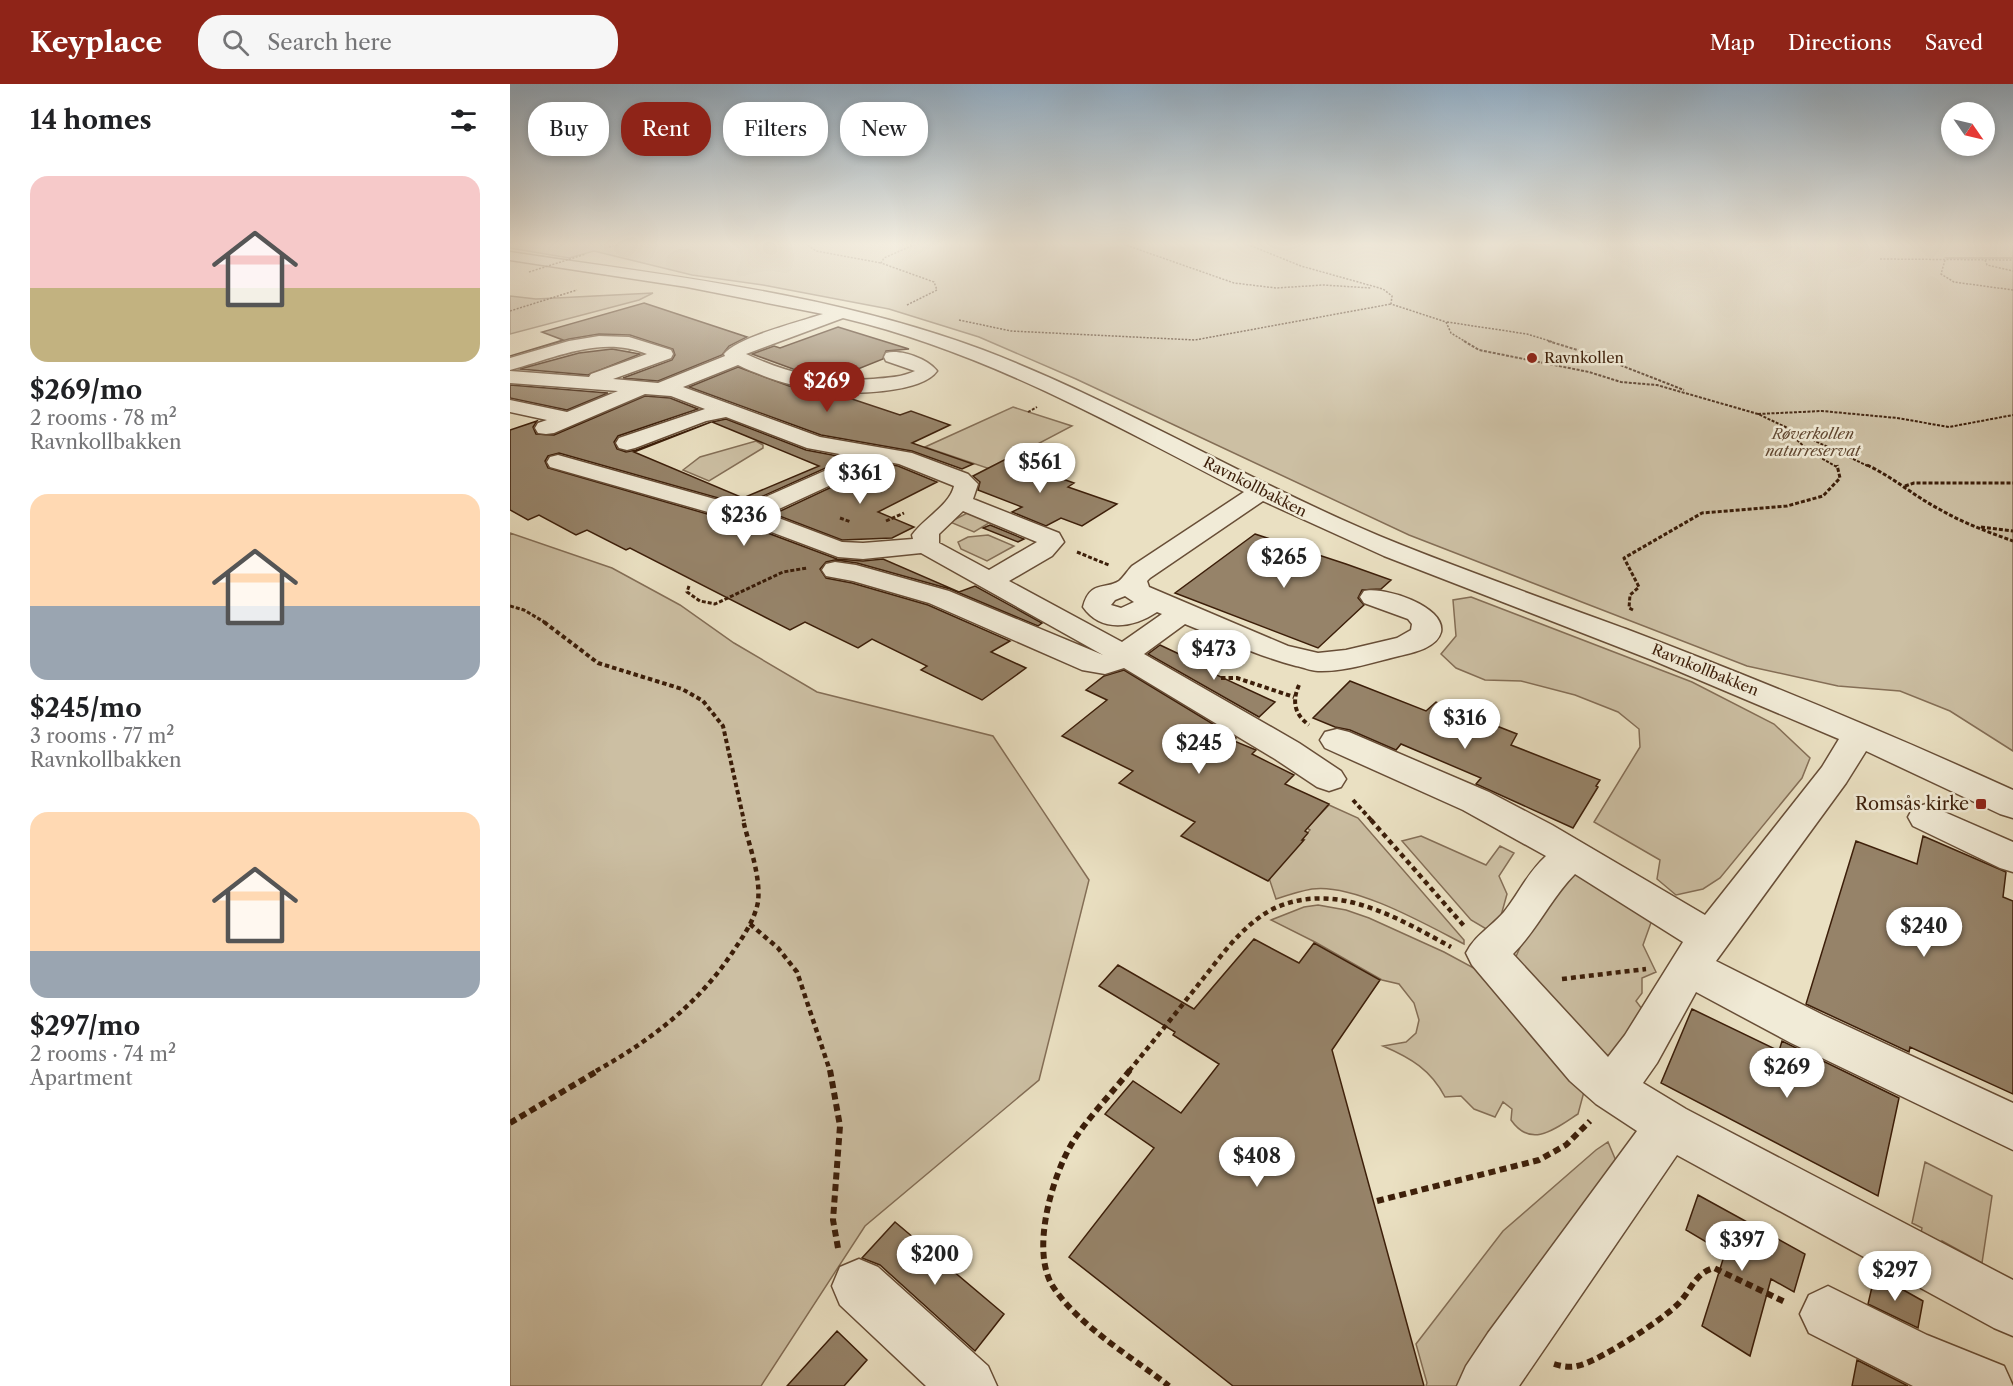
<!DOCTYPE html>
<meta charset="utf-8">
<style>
body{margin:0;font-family:"Libre Caslon Text",serif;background:#f6f6f6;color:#202124;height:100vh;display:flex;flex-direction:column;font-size:22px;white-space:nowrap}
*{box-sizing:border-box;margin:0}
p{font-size:20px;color:#757577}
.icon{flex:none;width:33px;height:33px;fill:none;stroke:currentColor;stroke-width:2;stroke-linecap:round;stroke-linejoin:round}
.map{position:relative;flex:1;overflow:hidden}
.drawer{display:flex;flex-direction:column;background:#fff;width:510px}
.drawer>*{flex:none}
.guide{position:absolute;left:18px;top:18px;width:570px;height:54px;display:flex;gap:12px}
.needle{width:39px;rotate:124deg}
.controls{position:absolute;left:1431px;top:18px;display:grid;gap:12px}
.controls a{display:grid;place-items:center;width:54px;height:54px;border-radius:50%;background:#fff;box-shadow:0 3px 9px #0003;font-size:30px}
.price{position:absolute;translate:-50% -51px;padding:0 14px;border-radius:21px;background:#fff;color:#222;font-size:20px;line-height:39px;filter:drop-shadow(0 2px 3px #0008)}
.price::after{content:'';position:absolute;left:50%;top:36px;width:18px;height:14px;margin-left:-9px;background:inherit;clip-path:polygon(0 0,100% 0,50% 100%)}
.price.current{background:#8f2418;color:#fff}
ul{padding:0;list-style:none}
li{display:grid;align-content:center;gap:12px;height:318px;padding:0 30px}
li span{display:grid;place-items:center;height:186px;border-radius:18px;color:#555}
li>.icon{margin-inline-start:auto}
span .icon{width:108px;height:108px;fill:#fffc;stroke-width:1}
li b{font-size:26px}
h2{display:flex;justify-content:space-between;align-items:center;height:72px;padding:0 30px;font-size:26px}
.pill{padding:0 21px;border-radius:24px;background:#fff;box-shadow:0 3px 9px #0003;font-size:21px;line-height:54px}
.pill.current{background:#8f2418;color:#fff}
header{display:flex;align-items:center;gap:36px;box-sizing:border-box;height:84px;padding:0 30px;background:#8f2418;color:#fff}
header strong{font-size:28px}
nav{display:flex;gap:33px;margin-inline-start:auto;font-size:21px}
.search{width:420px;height:54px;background:#f6f6f6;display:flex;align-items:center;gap:15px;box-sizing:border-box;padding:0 21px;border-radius:24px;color:#757577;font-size:22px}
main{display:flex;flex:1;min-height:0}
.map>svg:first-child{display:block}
.green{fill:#ccbfa3;stroke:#846e56;stroke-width:1.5}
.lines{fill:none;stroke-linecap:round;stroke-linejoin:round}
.stream{fill:#816b52;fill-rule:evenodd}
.building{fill:#968369;stroke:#3c1e09;stroke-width:1.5}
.minor-casing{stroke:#684e37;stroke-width:3}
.path-far5{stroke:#3c1e09;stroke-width:1.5;stroke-dasharray:2 1.5;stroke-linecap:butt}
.path-far4{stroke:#3c1e09;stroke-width:2;stroke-dasharray:3 1.5;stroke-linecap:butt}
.path-far3{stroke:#3c1e09;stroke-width:3;stroke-dasharray:4 2;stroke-linecap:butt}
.path-far2{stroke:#3c1e09;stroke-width:4;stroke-dasharray:4.5 3;stroke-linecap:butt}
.path-far1{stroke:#3c1e09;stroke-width:4.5;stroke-dasharray:5 4;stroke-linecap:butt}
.path{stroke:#3c1e09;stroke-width:6;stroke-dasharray:7 4.5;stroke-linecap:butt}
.minor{fill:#f1ebd7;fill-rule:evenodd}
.path-bridge{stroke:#3c1e09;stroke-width:1.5;stroke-dasharray:2 1.5;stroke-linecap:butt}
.poi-dot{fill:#8f2418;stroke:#f1ebd7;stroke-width:2}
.labels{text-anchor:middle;stroke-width:5;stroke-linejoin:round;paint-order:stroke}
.far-poi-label{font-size:15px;fill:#3c1e09;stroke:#f1ebd7;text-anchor:start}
.far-park-label{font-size:15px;font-style:italic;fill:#604630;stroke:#f1ebd7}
.far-street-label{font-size:15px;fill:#3c1e09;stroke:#f1ebd7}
.poi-label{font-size:18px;fill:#3c1e09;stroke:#f1ebd7;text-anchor:end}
</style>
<header>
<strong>Keyplace</strong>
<div class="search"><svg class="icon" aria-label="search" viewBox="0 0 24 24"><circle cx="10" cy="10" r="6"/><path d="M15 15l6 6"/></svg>Search here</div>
<nav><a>Map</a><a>Directions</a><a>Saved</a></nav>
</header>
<main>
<section class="drawer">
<h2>14 homes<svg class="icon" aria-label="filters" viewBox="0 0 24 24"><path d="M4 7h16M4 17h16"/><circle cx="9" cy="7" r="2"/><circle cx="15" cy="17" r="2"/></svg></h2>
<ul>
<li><span style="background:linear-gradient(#f6c9c9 60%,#c2b280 0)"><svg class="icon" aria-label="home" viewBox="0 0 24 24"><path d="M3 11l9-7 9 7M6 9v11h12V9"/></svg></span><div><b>$269/mo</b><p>2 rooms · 78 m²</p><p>Ravnkollbakken</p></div></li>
<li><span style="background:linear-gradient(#ffd9b3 60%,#9aa5b1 0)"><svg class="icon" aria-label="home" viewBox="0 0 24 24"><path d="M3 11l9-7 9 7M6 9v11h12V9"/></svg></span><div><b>$245/mo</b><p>3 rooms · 77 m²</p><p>Ravnkollbakken</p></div></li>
<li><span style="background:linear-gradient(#ffd9b3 75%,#9aa5b1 0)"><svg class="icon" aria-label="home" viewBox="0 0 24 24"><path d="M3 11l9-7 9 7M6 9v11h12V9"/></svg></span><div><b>$297/mo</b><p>2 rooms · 74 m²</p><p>Apartment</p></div></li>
</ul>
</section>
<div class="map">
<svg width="1503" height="1302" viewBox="0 0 1503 1302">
<rect width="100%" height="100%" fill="#eae0c2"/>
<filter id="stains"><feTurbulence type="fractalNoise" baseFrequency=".00333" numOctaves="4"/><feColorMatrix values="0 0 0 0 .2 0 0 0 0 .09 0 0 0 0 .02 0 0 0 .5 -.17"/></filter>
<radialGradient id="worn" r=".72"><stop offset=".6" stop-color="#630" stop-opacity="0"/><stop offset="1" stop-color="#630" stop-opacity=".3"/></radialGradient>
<path class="green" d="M 0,159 L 1503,159 L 1503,667 L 1440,627 L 1390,607 L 1328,602 L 1237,582 L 899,451 L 566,295 L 469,253 L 379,225 L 253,201 L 182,191 L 84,167 L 59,174 L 0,164 Z
M 143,209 L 129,216 L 0,250 L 0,212 L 26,215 Z
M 84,261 L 121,262 L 121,266 L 114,270 L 129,277 L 77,294 L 0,290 L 0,284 L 5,287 L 20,282 L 13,279 Z
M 503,323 L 562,342 L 480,385 L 415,363 Z
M 246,357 L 253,361 L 253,364 L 199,397 L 173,386 L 190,373 Z
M 461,427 L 484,436 L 464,448 L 440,438 Z
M 0,449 L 102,484 L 170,521 L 224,559 L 307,608 L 483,652 L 579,796 L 529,996 L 355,1142 L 251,1302 L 0,1302 Z
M 478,451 L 504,462 L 477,477 L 451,465 L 448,458 L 458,453 Z
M 961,513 L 1182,598 L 1264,640 L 1300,674 L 1292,694 L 1210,794 L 1193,805 L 1166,811 L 1147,795 L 1150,776 L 1084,738 L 1130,663 L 1129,645 L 1108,628 L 1065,611 L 1011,597 L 975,596 L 946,584 L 931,570 L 946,552 L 943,516 Z
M 819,721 L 848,734 L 954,856 L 954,860 C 917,841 844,799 802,805 C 790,807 778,811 766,815 L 758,791 L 800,746 L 797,744 Z
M 911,752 L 976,781 L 990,762 L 1004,769 L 989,792 L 997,810 L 987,846 L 978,846 L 961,836 L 892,757 Z
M 1071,789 L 1143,833 L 1133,861 L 1146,888 L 1132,894 L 1132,909 L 1126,917 L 1138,933 L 1102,979 L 1004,877 L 1015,852 L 1060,790 Z
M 808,821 L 836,826 L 859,834 L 934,868 L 986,896 L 1075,1004 L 1068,1030 C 1045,1045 1021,1065 1001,1036 L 1002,1025 L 993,1018 L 985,1033 L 964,1025 L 951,1012 L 935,1013 C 921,986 901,974 873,962 L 896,958 L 906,949 L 909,936 L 904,919 L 889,900 L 872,896 L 805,858 L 761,836 L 794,823 Z
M 1098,1058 L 1109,1084 L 952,1302 L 916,1302 L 917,1299 L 906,1260 L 993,1147 L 1086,1066 Z
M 1415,1078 L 1482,1112 L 1472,1179 L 1432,1157 L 1429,1173 L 1408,1162 L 1412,1144 L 1402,1139 Z"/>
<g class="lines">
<path class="stream" d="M 1434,173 L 1503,173 L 1503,175 L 1436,175 Z"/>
</g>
<path class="building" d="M 134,219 L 237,253 L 219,262 L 212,271 L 148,297 L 113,294 L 162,276 L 165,271 L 163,265 L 120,251 L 89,250 L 59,255 L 0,272 L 53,256 L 32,248 Z
M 328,243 L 399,265 L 376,267 L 373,275 L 328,293 L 283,285 L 242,270 L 264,262 L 270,264 Z
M 102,265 L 130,270 L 78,291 L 10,285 L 69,269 Z
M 228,283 L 279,302 L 330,311 L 390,331 L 401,327 L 440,341 L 402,359 L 463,380 L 452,385 L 402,367 L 311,351 L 179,303 Z
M 0,301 L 98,309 L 57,326 L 0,314 Z
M 135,312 L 160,314 L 188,325 L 108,352 L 104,358 L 107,365 L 116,368 L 126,366 L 201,338 L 124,368 L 233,414 L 309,382 L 202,338 L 216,335 L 296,366 L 338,374 L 233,421 L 49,369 L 38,372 L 35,377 L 38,384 L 239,442 L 327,475 L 353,477 L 373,475 L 449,508 L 465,502 L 532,539 L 528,542 L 440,505 L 347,479 L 325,476 L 316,478 L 310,485 L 316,494 L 342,499 L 418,521 L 500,557 L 481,568 L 516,584 L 472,616 L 411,586 L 417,582 L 362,555 L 348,564 L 295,538 L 280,546 L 120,464 L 116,466 L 77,446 L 66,451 L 29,431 L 18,436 L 0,426 L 0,346 L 27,337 L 23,343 L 26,350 L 44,351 Z
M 496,375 L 564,399 L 558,403 L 607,420 L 572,442 L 551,434 L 536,442 L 502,428 L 512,423 L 468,406 L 470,398 L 463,392 Z
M 373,379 L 388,382 L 427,398 L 368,428 L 404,443 L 382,454 L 332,456 L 264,430 Z
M 480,441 L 514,455 L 508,458 L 473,444 Z
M 745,450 L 836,480 L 881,496 L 871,505 L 852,506 L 848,514 L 854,521 L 808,564 L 665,509 Z
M 650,561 L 703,586 L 700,588 L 765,618 L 749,633 L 638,570 Z
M 614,586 L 726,654 L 724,657 L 746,666 L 742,670 L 784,691 L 775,700 L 819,720 L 795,747 L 798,749 L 792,756 L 794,756 L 758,797 L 671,752 L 685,738 L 609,699 L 623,687 L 552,652 L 597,616 L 576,606 L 594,592 Z
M 840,597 L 916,627 L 926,618 L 1007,650 L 1001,661 L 1090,696 L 1086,702 L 1088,703 L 1063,744 L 966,700 L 971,694 L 891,660 L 886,666 L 840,646 L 825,643 L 803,634 Z
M 1413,752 L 1496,788 L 1493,813 L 1503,817 L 1503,1010 L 1400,963 L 1399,968 L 1296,920 L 1346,757 L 1407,780 Z
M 744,855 L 789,879 L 804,859 L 870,896 L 822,966 L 914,1302 L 723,1302 L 559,1173 L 644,1064 L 595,1030 L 623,997 L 671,1029 L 709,980 L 663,951 L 665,948 L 589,902 L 608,881 L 684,925 Z
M 1182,925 L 1269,967 L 1272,957 L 1389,1014 L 1368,1112 L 1151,999 Z
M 1188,1111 L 1295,1170 L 1284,1208 L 1261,1195 L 1240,1272 L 1192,1242 L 1215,1169 L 1176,1146 Z
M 385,1138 L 494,1230 L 465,1267 L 370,1181 L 352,1174 Z
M 1365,1190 L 1413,1217 L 1408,1244 L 1358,1220 Z
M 327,1247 L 357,1276 L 334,1302 L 277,1302 Z
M 1347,1276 L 1398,1302 L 1342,1302 Z"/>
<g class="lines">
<g class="minor-casing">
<path id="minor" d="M 0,168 C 159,192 321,209 473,266 C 617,321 747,403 889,460 C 964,490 1040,517 1116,545 C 1247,595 1376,648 1503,706 L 1503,734 L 1490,730 L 1356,667 L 1336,699 L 1206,877 L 1313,931 L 1503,1019 L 1503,1066 L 1281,959 L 1186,908 L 1147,979 L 1133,999 L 1176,1025 L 1503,1196 L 1503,1252 L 1484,1244 L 1167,1071 L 1009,1302 L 947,1302 L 956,1282 L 978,1249 L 1127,1047 L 1086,1020 L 1060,997 L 962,881 L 956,869 C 965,851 981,843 994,828 C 1009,809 1018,788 1036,772 L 953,726 L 815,664 L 810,656 L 815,648 L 827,645 L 839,648 L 979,708 L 1042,741 L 1195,831 L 1312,683 L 1329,655 L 1142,576 L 874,472 L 753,417 L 640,494 L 637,497 L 639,503 L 778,562 L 808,569 L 836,566 L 887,554 L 901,546 L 902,540 L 898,535 L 854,519 L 850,513 L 854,507 C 873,502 936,522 931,548 C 927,564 902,569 889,572 C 864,578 835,588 808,587 C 801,587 793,583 786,582 C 748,572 712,555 675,540 L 634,570 L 789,659 L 831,687 L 836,695 L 831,703 L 819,707 L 807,703 L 765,675 L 614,584 L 595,590 L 572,586 L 419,519 L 343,497 L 316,492 L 312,486 L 316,480 L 325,478 L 346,481 L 439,507 L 593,571 L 411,469 L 353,475 L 328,473 L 240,440 L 40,383 L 37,378 L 40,373 L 48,371 L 233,423 L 346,373 L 297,364 L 216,333 L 196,337 L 125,364 L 117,366 L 109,364 L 106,359 L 109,354 L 195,325 L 161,312 L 135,310 L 44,349 L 36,350 L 28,349 L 25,344 L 28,339 L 37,336 L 0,328 L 0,316 L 57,328 L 108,307 L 0,299 L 0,287 L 79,293 L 81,290 L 137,270 C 91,251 45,274 0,286 L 0,274 L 59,257 L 89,252 L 119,253 L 161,266 L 163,270 L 161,274 L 103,295 L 148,299 L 215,272 L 214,270 C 225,254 292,237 313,230 L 177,203 L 0,176 ZM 333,234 C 476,268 604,341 734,408 L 622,482 C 618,486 613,494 609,497 C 595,506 580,496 573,523 C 591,549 623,544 647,528 L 652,530 L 612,558 L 499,497 L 542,472 L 554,458 L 549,449 L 463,415 L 468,400 L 458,390 L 402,369 L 310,353 L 173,303 L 228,281 C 253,293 284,303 312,307 C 337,311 411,310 427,287 C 418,275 391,265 376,269 L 374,273 L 376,277 L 405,287 C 392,293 377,294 363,295 C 316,298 279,290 236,270 ZM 373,377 L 389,380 L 444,402 C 440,421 414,434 402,451 L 403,455 L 353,459 L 332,458 L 258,430 ZM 453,427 L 527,458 L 479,486 L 429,459 L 429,450 ZM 615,512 L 624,518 L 611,524 L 601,521 L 605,516 ZM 1065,790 L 1173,858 L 1115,951 L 1098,973 L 1003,870 C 1028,845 1041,814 1065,790 Z
M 1416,720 L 1503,758 L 1503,788 L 1490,784 L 1403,742 L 1398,733 L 1403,724 Z
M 349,1175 L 368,1183 L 478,1282 L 487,1302 L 416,1302 L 330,1221 L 322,1202 L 330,1183 Z
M 1318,1202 L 1417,1251 L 1494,1282 L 1503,1302 L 1403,1302 L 1299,1249 L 1290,1230 L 1299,1211 Z"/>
</g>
<path class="path-far5" d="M 295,159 L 306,167 L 371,179
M 610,159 L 724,199 L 766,204 L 813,201 L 861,204
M 734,159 L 791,182 L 873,205 L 882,212 L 881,220 L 936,238 L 941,249 L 956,258
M 99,163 L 112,159
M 1370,175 L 1503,176
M 1435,176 L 1431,190 L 1444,198 L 1503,206
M 1475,176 L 1477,181 L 1503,187
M 397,221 L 427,206 L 424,198 L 371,179 L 374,174 L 408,159
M 0,227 L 67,206
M 449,236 L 501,247 L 685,256 L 881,220
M 937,238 L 1017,250 L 1043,258"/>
<path class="path-far4" d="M 954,257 L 969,266 L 1079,288 L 1111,298 L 1147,301 L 1248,330 L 1360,383
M 1038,257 L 1087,272 L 1174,306
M 518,328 L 527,323
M 1248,330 L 1312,327 L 1387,334 L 1439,343 L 1503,331
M 1277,347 L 1299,367 L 1327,383"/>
<path class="path-far3" d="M 1357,381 C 1383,393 1404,412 1429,425 C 1453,439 1478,448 1503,457
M 1395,402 L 1404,399 L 1503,399
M 330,434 L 341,438
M 376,437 L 394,429
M 1471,443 L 1503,447
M 567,468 L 599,481
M 179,502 L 177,508 L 190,517 L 205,520 L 273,488 L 297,484
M 0,522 L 14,526 L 36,539
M 1123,526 L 1119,524 L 1120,511 L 1129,503 L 1114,474 L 1192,429 L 1277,422 L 1313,412 L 1330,394 L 1327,381"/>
<path class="path-far2" d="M 34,538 L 88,579 L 172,605 L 193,617 L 213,642 L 234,737
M 711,594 L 727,594 L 784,613
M 789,601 C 782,617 784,630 799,641
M 843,716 L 862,737"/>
<path class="path-far1" d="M 861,736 L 955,843
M 240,840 L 268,864 L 287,888 L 320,987
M 1052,895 L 1136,885
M 86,987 C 143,955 191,918 226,863 C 235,850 245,834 248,818 C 251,792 239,761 233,736
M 619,987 C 642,959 665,930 688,901 C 709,875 730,843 761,826 C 784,814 811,812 836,817 C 874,825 908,845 941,863"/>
<path class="path" d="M 320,986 L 330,1042 L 323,1136 L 328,1164
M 620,986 C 603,1008 574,1038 561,1061 C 542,1094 521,1165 542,1201 C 567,1241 622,1273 659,1302
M 0,1039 L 89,986
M 867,1117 L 1029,1076 L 1056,1061 L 1080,1037
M 1044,1280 C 1054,1283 1061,1284 1071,1281 C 1092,1275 1154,1235 1169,1219 C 1182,1205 1185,1189 1204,1184 L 1275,1218"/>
<use href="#minor" class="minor"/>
<path class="path-bridge" d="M 19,188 L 76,170"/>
</g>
<linearGradient id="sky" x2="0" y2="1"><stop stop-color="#91abc0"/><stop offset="0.47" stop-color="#f6f1e4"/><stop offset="1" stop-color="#f6f1e4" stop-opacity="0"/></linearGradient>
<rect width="1503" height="341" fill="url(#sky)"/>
<g class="poi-dot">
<circle cx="1022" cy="274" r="6"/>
<rect x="1465" y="714" width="12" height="12" rx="3"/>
</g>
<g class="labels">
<g class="far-poi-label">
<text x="1034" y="279">Ravnkollen</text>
</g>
<g class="far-park-label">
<text x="1303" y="355">Røverkollen<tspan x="1303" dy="17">naturreservat</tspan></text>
</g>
<g class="far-street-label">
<text transform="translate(745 403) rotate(27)" y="5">Ravnkollbakken</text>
<text transform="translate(1195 586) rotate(22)" y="5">Ravnkollbakken</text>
</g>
<g class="poi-label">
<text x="1459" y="726">Romsås kirke</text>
</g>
</g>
<rect width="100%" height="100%" filter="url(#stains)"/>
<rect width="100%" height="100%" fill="url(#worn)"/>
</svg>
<div class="controls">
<a><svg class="needle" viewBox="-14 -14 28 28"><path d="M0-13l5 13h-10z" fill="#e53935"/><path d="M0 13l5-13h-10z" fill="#757577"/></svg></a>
</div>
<b class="price current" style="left:317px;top:329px">$269</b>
<b class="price" style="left:530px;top:410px">$561</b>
<b class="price" style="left:350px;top:421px">$361</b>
<b class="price" style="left:234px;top:463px">$236</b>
<b class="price" style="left:774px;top:505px">$265</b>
<b class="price" style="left:704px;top:597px">$473</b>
<b class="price" style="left:955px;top:666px">$316</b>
<b class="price" style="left:689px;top:691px">$245</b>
<b class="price" style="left:1414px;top:874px">$240</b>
<b class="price" style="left:1277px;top:1015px">$269</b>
<b class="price" style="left:747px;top:1104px">$408</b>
<b class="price" style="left:1232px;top:1188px">$397</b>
<b class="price" style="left:425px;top:1202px">$200</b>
<b class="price" style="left:1385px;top:1218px">$297</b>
<div class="guide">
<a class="pill">Buy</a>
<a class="pill current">Rent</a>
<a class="pill">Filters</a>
<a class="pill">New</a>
</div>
</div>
</main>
